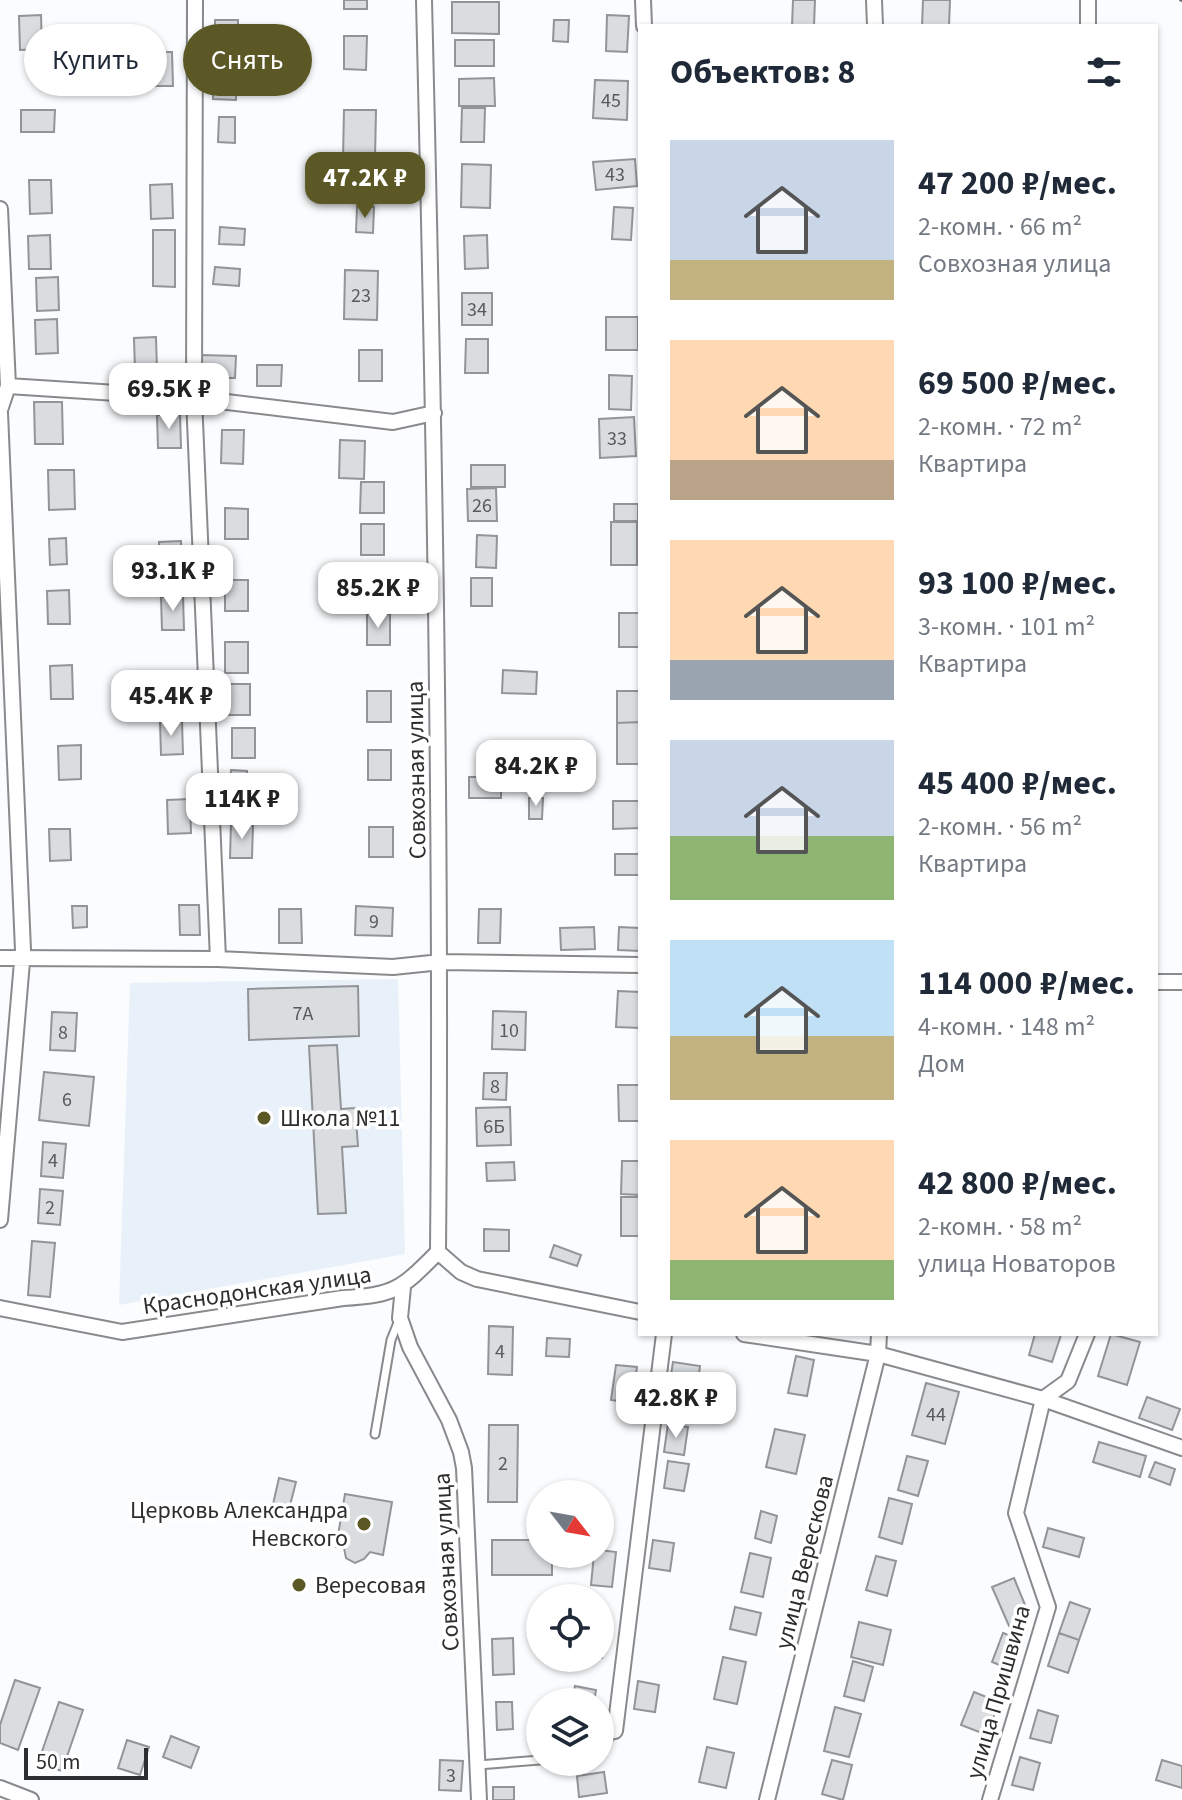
<!DOCTYPE html>
<html lang="ru">
<meta charset="utf-8">
<style>
body{margin:0;font-family:"Source Sans 3",sans-serif;background:#f6f6f7;color:#1f2937;height:100vh;display:flex;flex-direction:column;font-size:30px;white-space:nowrap}
*{box-sizing:border-box;margin:0}
p{font-size:26px;color:#747a83}
.icon{flex:none;width:44px;height:44px;fill:none;stroke:currentColor;stroke-width:2;stroke-linecap:round;stroke-linejoin:round}
.map{position:relative;flex:1;overflow:hidden}
.sheet{position:absolute;left:638px;top:24px;width:520px;height:1312px;display:flex;flex-direction:column;background:#fff;border-radius:0px;box-shadow:0 2px 6px #0004}
.sheet>*{flex:none}
.hud{position:absolute;left:24px;top:24px;width:494px;height:72px;display:flex;gap:16px}
.needle{width:52px;rotate:121deg}
.controls{position:absolute;left:526px;top:1480px;display:grid;gap:16px}
.controls a{display:grid;place-items:center;width:88px;height:88px;border-radius:50%;background:#fff;box-shadow:0 2px 6px #0004;font-size:40px}
.scale{position:absolute;left:24px;bottom:20px;width:124px;box-sizing:border-box;padding-left:8px;border:4px solid #2d2e2f;border-top:0;font-size:22px;line-height:28px;white-space:nowrap;color:#2d2e2f;-webkit-text-stroke:6px #fff;paint-order:stroke}
.price{position:absolute;translate:-50% -68px;padding:0 18px;border-radius:16px;background:#fff;color:#222;font-size:26px;line-height:52px;filter:drop-shadow(0 2px 4px #0008)}
.price::after{content:'';position:absolute;left:50%;top:48px;width:24px;height:18px;margin-left:-12px;background:inherit;clip-path:polygon(0 0,100% 0,50% 100%)}
.price.current{background:#5b5825;color:#fff}
ul{padding:0;list-style:none}
li{display:flex;align-items:center;gap:24px;height:200px;padding:0 32px}
li span{display:grid;place-items:center;flex:none;width:224px;height:160px;border-radius:0px;color:#555}
li>.icon{margin-inline-start:auto}
span .icon{width:96px;height:96px;fill:#fffc;stroke-width:1}
li b{font-size:34px}
h2{display:flex;justify-content:space-between;align-items:center;height:96px;padding:0 32px;font-size:34px}
.chip{padding:0 28px;border-radius:36px;background:#fff;box-shadow:0 2px 6px #0004;font-size:28px;line-height:72px}
.chip.current{background:#5b5825;color:#fff}
.map>svg:first-child{display:block}
.built{fill:#e8f1fa}
.building{fill:#dadde0;stroke:#929497;stroke-width:2}
.lines{fill:none;stroke-linecap:round;stroke-linejoin:round}
.service-casing{stroke:#888a8d;stroke-width:11}
.minor-casing{stroke:#888a8d;stroke-width:18}
.service{stroke:#fff;stroke-width:7}
.minor{stroke:#fff;stroke-width:14}
.tram{stroke:#676869;stroke-width:2}
.poi-dot{fill:#5b5825;stroke:#fff;stroke-width:3}
.labels{text-anchor:middle;stroke-width:7;stroke-linejoin:round;paint-order:stroke}
.number-label{font-size:20px;fill:#585a5b}
.street-label{font-size:24px;fill:#2d2e2f;stroke:#fff}
.poi-label{font-size:24px;fill:#2d2e2f;stroke:#fff;text-anchor:start}
</style>
<div class="map">
<svg width="1182" height="1800" viewBox="0 0 1182 1800">
<rect width="100%" height="100%" fill="#fafcfe"/>
<path class="built" d="M 398,979 L 405,1254 L 119,1305 L 130,983 Z"/>
<path class="building" d="M 344,0 L 367,0 L 367,9 L 344,9 Z
M 793,0 L 815,0 L 814,26 L 792,26 Z
M 923,0 L 950,0 L 949,26 L 922,26 Z
M 452,2 L 499,2 L 499,34 L 452,33 Z
M 41,15 L 42,49 L 20,50 L 19,16 Z
M 607,15 L 629,16 L 627,52 L 606,51 Z
M 215,20 L 238,20 L 238,50 L 215,50 Z
M 554,20 L 569,20 L 568,42 L 553,41 Z
M 344,36 L 367,36 L 366,70 L 344,69 Z
M 455,40 L 494,40 L 494,66 L 455,66 Z
M 150,52 L 172,52 L 173,86 L 151,86 Z
M 214,65 L 236,66 L 236,100 L 213,99 Z
M 494,78 L 495,106 L 459,106 L 459,79 Z
M 595,80 L 628,81 L 627,120 L 593,118 Z
M 462,108 L 485,108 L 484,142 L 461,142 Z
M 21,110 L 55,110 L 54,132 L 21,132 Z
M 344,110 L 376,110 L 375,159 L 343,158 Z
M 219,117 L 235,117 L 235,143 L 218,142 Z
M 635,159 L 637,186 L 596,190 L 593,162 Z
M 462,164 L 491,165 L 490,208 L 461,207 Z
M 29,180 L 51,180 L 52,213 L 30,214 Z
M 172,184 L 173,218 L 151,219 L 150,185 Z
M 357,207 L 374,207 L 373,233 L 356,232 Z
M 614,207 L 633,208 L 631,240 L 612,239 Z
M 220,227 L 245,229 L 244,245 L 219,244 Z
M 153,230 L 175,230 L 175,287 L 153,286 Z
M 50,235 L 51,269 L 29,269 L 28,236 Z
M 487,235 L 488,268 L 465,269 L 464,236 Z
M 215,267 L 240,269 L 239,286 L 213,284 Z
M 345,270 L 378,271 L 377,320 L 344,319 Z
M 58,277 L 59,310 L 37,311 L 36,278 Z
M 462,293 L 492,293 L 492,325 L 462,325 Z
M 606,317 L 638,317 L 638,350 L 606,350 Z
M 57,319 L 58,353 L 36,354 L 35,320 Z
M 156,337 L 157,371 L 135,372 L 134,338 Z
M 466,339 L 488,339 L 488,373 L 465,373 Z
M 359,350 L 382,350 L 382,381 L 359,381 Z
M 202,355 L 236,356 L 235,378 L 201,378 Z
M 257,365 L 282,365 L 281,386 L 257,386 Z
M 609,375 L 632,376 L 631,410 L 609,409 Z
M 34,402 L 62,402 L 63,444 L 35,444 Z
M 180,414 L 181,448 L 158,448 L 157,415 Z
M 634,417 L 636,456 L 600,458 L 599,419 Z
M 222,430 L 244,430 L 243,464 L 221,463 Z
M 340,440 L 365,441 L 364,479 L 339,478 Z
M 471,465 L 505,465 L 505,487 L 471,487 Z
M 48,470 L 74,470 L 75,509 L 49,510 Z
M 361,482 L 384,482 L 384,513 L 360,513 Z
M 496,488 L 497,521 L 468,521 L 467,489 Z
M 614,504 L 638,504 L 638,521 L 614,521 Z
M 225,508 L 248,509 L 248,539 L 225,539 Z
M 611,522 L 637,522 L 637,565 L 611,565 Z
M 361,524 L 384,524 L 384,555 L 361,555 Z
M 477,535 L 497,536 L 496,568 L 476,567 Z
M 66,538 L 67,564 L 50,565 L 49,539 Z
M 181,541 L 182,575 L 160,575 L 159,542 Z
M 471,578 L 492,578 L 492,606 L 471,606 Z
M 225,580 L 248,580 L 248,611 L 225,611 Z
M 69,590 L 70,624 L 48,624 L 47,591 Z
M 183,596 L 184,630 L 162,630 L 161,597 Z
M 619,613 L 640,613 L 640,647 L 619,647 Z
M 367,614 L 390,614 L 390,645 L 367,645 Z
M 225,642 L 248,642 L 248,673 L 225,673 Z
M 72,665 L 73,699 L 51,699 L 50,666 Z
M 503,670 L 537,672 L 536,694 L 502,693 Z
M 160,679 L 182,679 L 183,712 L 161,713 Z
M 227,684 L 250,684 L 250,715 L 227,715 Z
M 367,691 L 391,691 L 391,722 L 367,722 Z
M 617,691 L 640,691 L 640,722 L 617,723 Z
M 160,721 L 182,721 L 183,754 L 161,755 Z
M 640,722 L 640,764 L 617,764 L 617,723 Z
M 232,728 L 255,728 L 255,758 L 232,758 Z
M 81,745 L 81,779 L 59,780 L 58,746 Z
M 368,750 L 391,750 L 391,780 L 368,780 Z
M 231,770 L 247,771 L 246,795 L 230,795 Z
M 469,777 L 501,777 L 501,798 L 469,798 Z
M 529,798 L 543,798 L 542,819 L 529,819 Z
M 190,799 L 191,833 L 168,834 L 167,800 Z
M 613,801 L 640,801 L 640,828 L 613,829 Z
M 231,824 L 253,824 L 252,858 L 230,858 Z
M 369,827 L 393,827 L 393,857 L 369,857 Z
M 49,829 L 70,829 L 71,860 L 50,861 Z
M 615,854 L 640,854 L 640,875 L 615,875 Z
M 179,905 L 199,905 L 200,935 L 180,935 Z
M 72,906 L 87,906 L 87,927 L 73,928 Z
M 356,906 L 393,908 L 392,936 L 355,935 Z
M 279,909 L 301,909 L 302,943 L 279,943 Z
M 479,909 L 501,909 L 500,943 L 478,943 Z
M 594,927 L 595,949 L 561,950 L 560,928 Z
M 619,927 L 640,928 L 640,951 L 618,950 Z
M 358,986 L 359,1036 L 249,1040 L 248,989 Z
M 618,991 L 640,992 L 640,1028 L 616,1027 Z
M 493,1011 L 526,1012 L 525,1050 L 492,1049 Z
M 52,1012 L 77,1013 L 75,1051 L 50,1050 Z
M 337,1045 L 341,1109 L 355,1108 L 358,1146 L 342,1147 L 346,1213 L 318,1214 L 309,1046 Z
M 44,1072 L 94,1077 L 89,1126 L 39,1120 Z
M 484,1073 L 507,1073 L 506,1100 L 483,1099 Z
M 618,1085 L 640,1085 L 640,1121 L 619,1121 Z
M 510,1107 L 511,1145 L 477,1146 L 476,1108 Z
M 43,1142 L 66,1144 L 63,1178 L 41,1176 Z
M 622,1161 L 640,1161 L 640,1195 L 621,1194 Z
M 514,1162 L 515,1180 L 487,1181 L 486,1163 Z
M 40,1189 L 63,1191 L 60,1225 L 38,1223 Z
M 621,1197 L 640,1197 L 640,1236 L 621,1236 Z
M 484,1229 L 509,1230 L 509,1251 L 484,1251 Z
M 32,1241 L 55,1243 L 50,1297 L 28,1295 Z
M 554,1245 L 581,1255 L 577,1266 L 550,1257 Z
M 489,1326 L 513,1327 L 512,1375 L 488,1374 Z
M 1035,1334 L 1061,1335 L 1052,1362 L 1029,1355 Z
M 1111,1334 L 1140,1342 L 1127,1385 L 1098,1376 Z
M 547,1338 L 570,1339 L 569,1357 L 546,1356 Z
M 796,1356 L 814,1360 L 807,1396 L 788,1393 Z
M 673,1362 L 700,1366 L 697,1391 L 669,1387 Z
M 616,1365 L 637,1367 L 632,1403 L 611,1400 Z
M 926,1383 L 959,1392 L 945,1444 L 912,1435 Z
M 1147,1397 L 1180,1409 L 1172,1430 L 1139,1418 Z
M 668,1424 L 688,1427 L 684,1455 L 664,1452 Z
M 489,1425 L 518,1425 L 517,1502 L 488,1502 Z
M 775,1429 L 805,1435 L 796,1474 L 766,1467 Z
M 1099,1442 L 1146,1456 L 1140,1477 L 1093,1462 Z
M 907,1456 L 928,1461 L 918,1496 L 898,1490 Z
M 668,1461 L 689,1464 L 684,1491 L 664,1488 Z
M 1155,1462 L 1175,1469 L 1170,1485 L 1149,1477 Z
M 279,1478 L 296,1482 L 287,1517 L 271,1513 Z
M 345,1494 L 392,1502 L 383,1555 L 370,1552 L 364,1559 L 355,1563 L 346,1558 L 344,1548 L 336,1547 Z
M 889,1498 L 912,1504 L 902,1544 L 879,1537 Z
M 761,1511 L 777,1516 L 771,1543 L 755,1538 Z
M 1048,1528 L 1084,1538 L 1079,1557 L 1043,1547 Z
M 492,1540 L 540,1540 L 540,1554 L 552,1554 L 552,1575 L 492,1575 Z
M 653,1540 L 674,1543 L 670,1571 L 649,1568 Z
M 600,1550 L 616,1552 L 612,1587 L 591,1585 L 594,1554 L 600,1554 Z
M 750,1553 L 771,1558 L 763,1597 L 741,1592 Z
M 876,1556 L 896,1561 L 887,1596 L 866,1590 Z
M 1014,1578 L 1030,1617 L 1009,1626 L 992,1587 Z
M 1070,1602 L 1090,1609 L 1079,1640 L 1059,1633 Z
M 735,1607 L 761,1613 L 756,1635 L 730,1629 Z
M 859,1622 L 891,1630 L 883,1665 L 851,1657 Z
M 1003,1633 L 1020,1639 L 1009,1669 L 992,1662 Z
M 1059,1633 L 1079,1640 L 1068,1673 L 1048,1666 Z
M 600,1637 L 604,1637 L 602,1658 L 600,1658 Z
M 513,1638 L 514,1674 L 493,1675 L 492,1639 Z
M 723,1657 L 746,1662 L 737,1704 L 714,1699 Z
M 853,1661 L 873,1667 L 864,1701 L 844,1696 Z
M 15,1680 L 40,1688 L 18,1750 L 0,1743 L 0,1725 Z
M 638,1681 L 659,1685 L 655,1712 L 634,1709 Z
M 575,1686 L 596,1690 L 594,1702 L 572,1702 Z
M 974,1692 L 999,1702 L 987,1735 L 961,1725 Z
M 59,1702 L 83,1710 L 62,1771 L 38,1763 Z
M 496,1702 L 512,1702 L 513,1729 L 497,1730 Z
M 835,1707 L 861,1714 L 849,1757 L 824,1751 Z
M 1038,1710 L 1058,1716 L 1051,1743 L 1030,1738 Z
M 171,1736 L 199,1747 L 191,1768 L 163,1757 Z
M 127,1740 L 149,1747 L 140,1775 L 118,1768 Z
M 707,1747 L 734,1753 L 726,1788 L 699,1782 Z
M 1020,1757 L 1040,1763 L 1033,1790 L 1012,1785 Z
M 440,1760 L 463,1761 L 461,1791 L 439,1790 Z
M 832,1760 L 852,1765 L 843,1800 L 822,1794 Z
M 1162,1760 L 1182,1766 L 1182,1788 L 1156,1780 Z
M 604,1772 L 607,1793 L 579,1797 L 577,1776 Z
M 493,1787 L 514,1787 L 514,1800 L 493,1800 Z"/>
<g class="lines">
<g class="service-casing">
<path id="service" d="M 375,1434 L 391,1340 L 399,1320
M 600,1749 L 615,1731
M 478,1765 L 540,1760"/>
</g>
<g class="minor-casing">
<path id="minor" d="M 195,0 L 194,398 L 218,959
M 424,0 C 434,417 442,835 438,1252
M 643,0 L 644,26
M 874,0 L 875,26
M 1088,26 L 1088,0
M 0,209 L 8,386 L 0,410
M 8,386 L 194,398 L 393,422 L 434,413
M 0,413 L 23,950 L 0,1220
M 0,958 L 218,959 L 393,967 L 441,962 L 640,965
M 1156,982 L 1182,982
M 403,1287 L 400,1318 L 410,1347 L 449,1420 L 461,1452 L 464,1468 L 479,1800
M 0,1308 L 122,1332 L 343,1298 C 396,1295 401,1289 438,1252 L 461,1272 L 477,1279 L 640,1312
M 744,1334 L 878,1354 L 1043,1399 L 1182,1448
M 615,1731 L 664,1334
M 0,1788 L 31,1800
M 767,1800 L 878,1354 L 879,1334
M 990,1800 L 1048,1607 L 1016,1513 L 1043,1399 L 1068,1381 L 1087,1334"/>
</g>
<use href="#service" class="service"/>
<use href="#minor" class="minor"/>
<path class="tram" d="M 1180,0 L 1182,1"/>
</g>
<g class="poi-dot">
<circle cx="264" cy="1118" r="8"/>
<circle cx="364" cy="1524" r="8"/>
<circle cx="299" cy="1585" r="8"/>
</g>
<g class="labels">
<g class="number-label">
<text x="611" y="107">45</text>
<text x="615" y="181">43</text>
<text x="361" y="302">23</text>
<text x="477" y="316">34</text>
<text x="617" y="445">33</text>
<text x="482" y="512">26</text>
<text x="374" y="928">9</text>
<text x="303" y="1020">7А</text>
<text x="509" y="1037">10</text>
<text x="63" y="1039">8</text>
<text x="495" y="1093">8</text>
<text x="67" y="1106">6</text>
<text x="494" y="1133">6Б</text>
<text x="53" y="1167">4</text>
<text x="50" y="1214">2</text>
<text x="500" y="1358">4</text>
<text x="936" y="1421">44</text>
<text x="503" y="1470">2</text>
<text x="451" y="1782">3</text>
</g>
<g class="street-label">
<text transform="translate(416 770) rotate(-91)" y="8">Совхозная улица</text>
<text transform="translate(257 1290) rotate(-8)" y="8">Краснодонская улица</text>
<text transform="translate(446 1562) rotate(-93)" y="8">Совхозная улица</text>
<text transform="translate(804 1562) rotate(-76)" y="8">улица Верескова</text>
<text transform="translate(998 1692) rotate(-74)" y="8">улица Пришвина</text>
</g>
<g class="poi-label">
<text x="280" y="1126">Школа №11</text>
<text x="348" y="1518" text-anchor="end">Церковь Александра<tspan x="348" dy="28">Невского</tspan></text>
<text x="315" y="1593">Вересовая</text>
</g>
</g>
</svg>
<div class="controls">
<a><svg class="needle" viewBox="-14 -14 28 28"><path d="M0-13l5 13h-10z" fill="#e53935"/><path d="M0 13l5-13h-10z" fill="#747a83"/></svg></a>
<a><svg class="icon" aria-label="locate" viewBox="0 0 24 24"><circle cx="12" cy="12" r="6"/><path d="M12 2v4M12 18v4M2 12h4M18 12h4"/></svg></a>
<a><svg class="icon" aria-label="layers" viewBox="0 0 24 24"><path d="M12 4l9 5-9 5-9-5zM3 14l9 5 9-5"/></svg></a>
</div>
<div class="scale">50 m</div>
<b class="price current" style="left:365px;top:220px">47.2K ₽</b>
<b class="price" style="left:169px;top:431px">69.5K ₽</b>
<b class="price" style="left:173px;top:613px">93.1K ₽</b>
<b class="price" style="left:378px;top:630px">85.2K ₽</b>
<b class="price" style="left:171px;top:738px">45.4K ₽</b>
<b class="price" style="left:536px;top:808px">84.2K ₽</b>
<b class="price" style="left:242px;top:841px">114K ₽</b>
<b class="price" style="left:676px;top:1440px">42.8K ₽</b>
<div class="hud">
<a class="chip">Купить</a>
<a class="chip current">Снять</a>
</div>
<section class="sheet">
<h2>Объектов: 8<svg class="icon" aria-label="filters" viewBox="0 0 24 24"><path d="M4 7h16M4 17h16"/><circle cx="9" cy="7" r="2"/><circle cx="15" cy="17" r="2"/></svg></h2>
<ul>
<li><span style="background:linear-gradient(#c9d6e8 75%,#c2b280 0)"><svg class="icon" aria-label="home" viewBox="0 0 24 24"><path d="M3 11l9-7 9 7M6 9v11h12V9"/></svg></span><div><b>47 200 ₽/мес.</b><p>2-комн. · 66 m²</p><p>Совхозная улица</p></div></li>
<li><span style="background:linear-gradient(#ffd9b3 75%,#b9a48a 0)"><svg class="icon" aria-label="home" viewBox="0 0 24 24"><path d="M3 11l9-7 9 7M6 9v11h12V9"/></svg></span><div><b>69 500 ₽/мес.</b><p>2-комн. · 72 m²</p><p>Квартира</p></div></li>
<li><span style="background:linear-gradient(#ffd9b3 75%,#9aa5b1 0)"><svg class="icon" aria-label="home" viewBox="0 0 24 24"><path d="M3 11l9-7 9 7M6 9v11h12V9"/></svg></span><div><b>93 100 ₽/мес.</b><p>3-комн. · 101 m²</p><p>Квартира</p></div></li>
<li><span style="background:linear-gradient(#c9d6e8 60%,#8fb573 0)"><svg class="icon" aria-label="home" viewBox="0 0 24 24"><path d="M3 11l9-7 9 7M6 9v11h12V9"/></svg></span><div><b>45 400 ₽/мес.</b><p>2-комн. · 56 m²</p><p>Квартира</p></div></li>
<li><span style="background:linear-gradient(#bfe0f5 60%,#c2b280 0)"><svg class="icon" aria-label="home" viewBox="0 0 24 24"><path d="M3 11l9-7 9 7M6 9v11h12V9"/></svg></span><div><b>114 000 ₽/мес.</b><p>4-комн. · 148 m²</p><p>Дом</p></div></li>
<li><span style="background:linear-gradient(#ffd9b3 75%,#8fb573 0)"><svg class="icon" aria-label="home" viewBox="0 0 24 24"><path d="M3 11l9-7 9 7M6 9v11h12V9"/></svg></span><div><b>42 800 ₽/мес.</b><p>2-комн. · 58 m²</p><p>улица Новаторов</p></div></li>
</ul>
</section>
</div>
